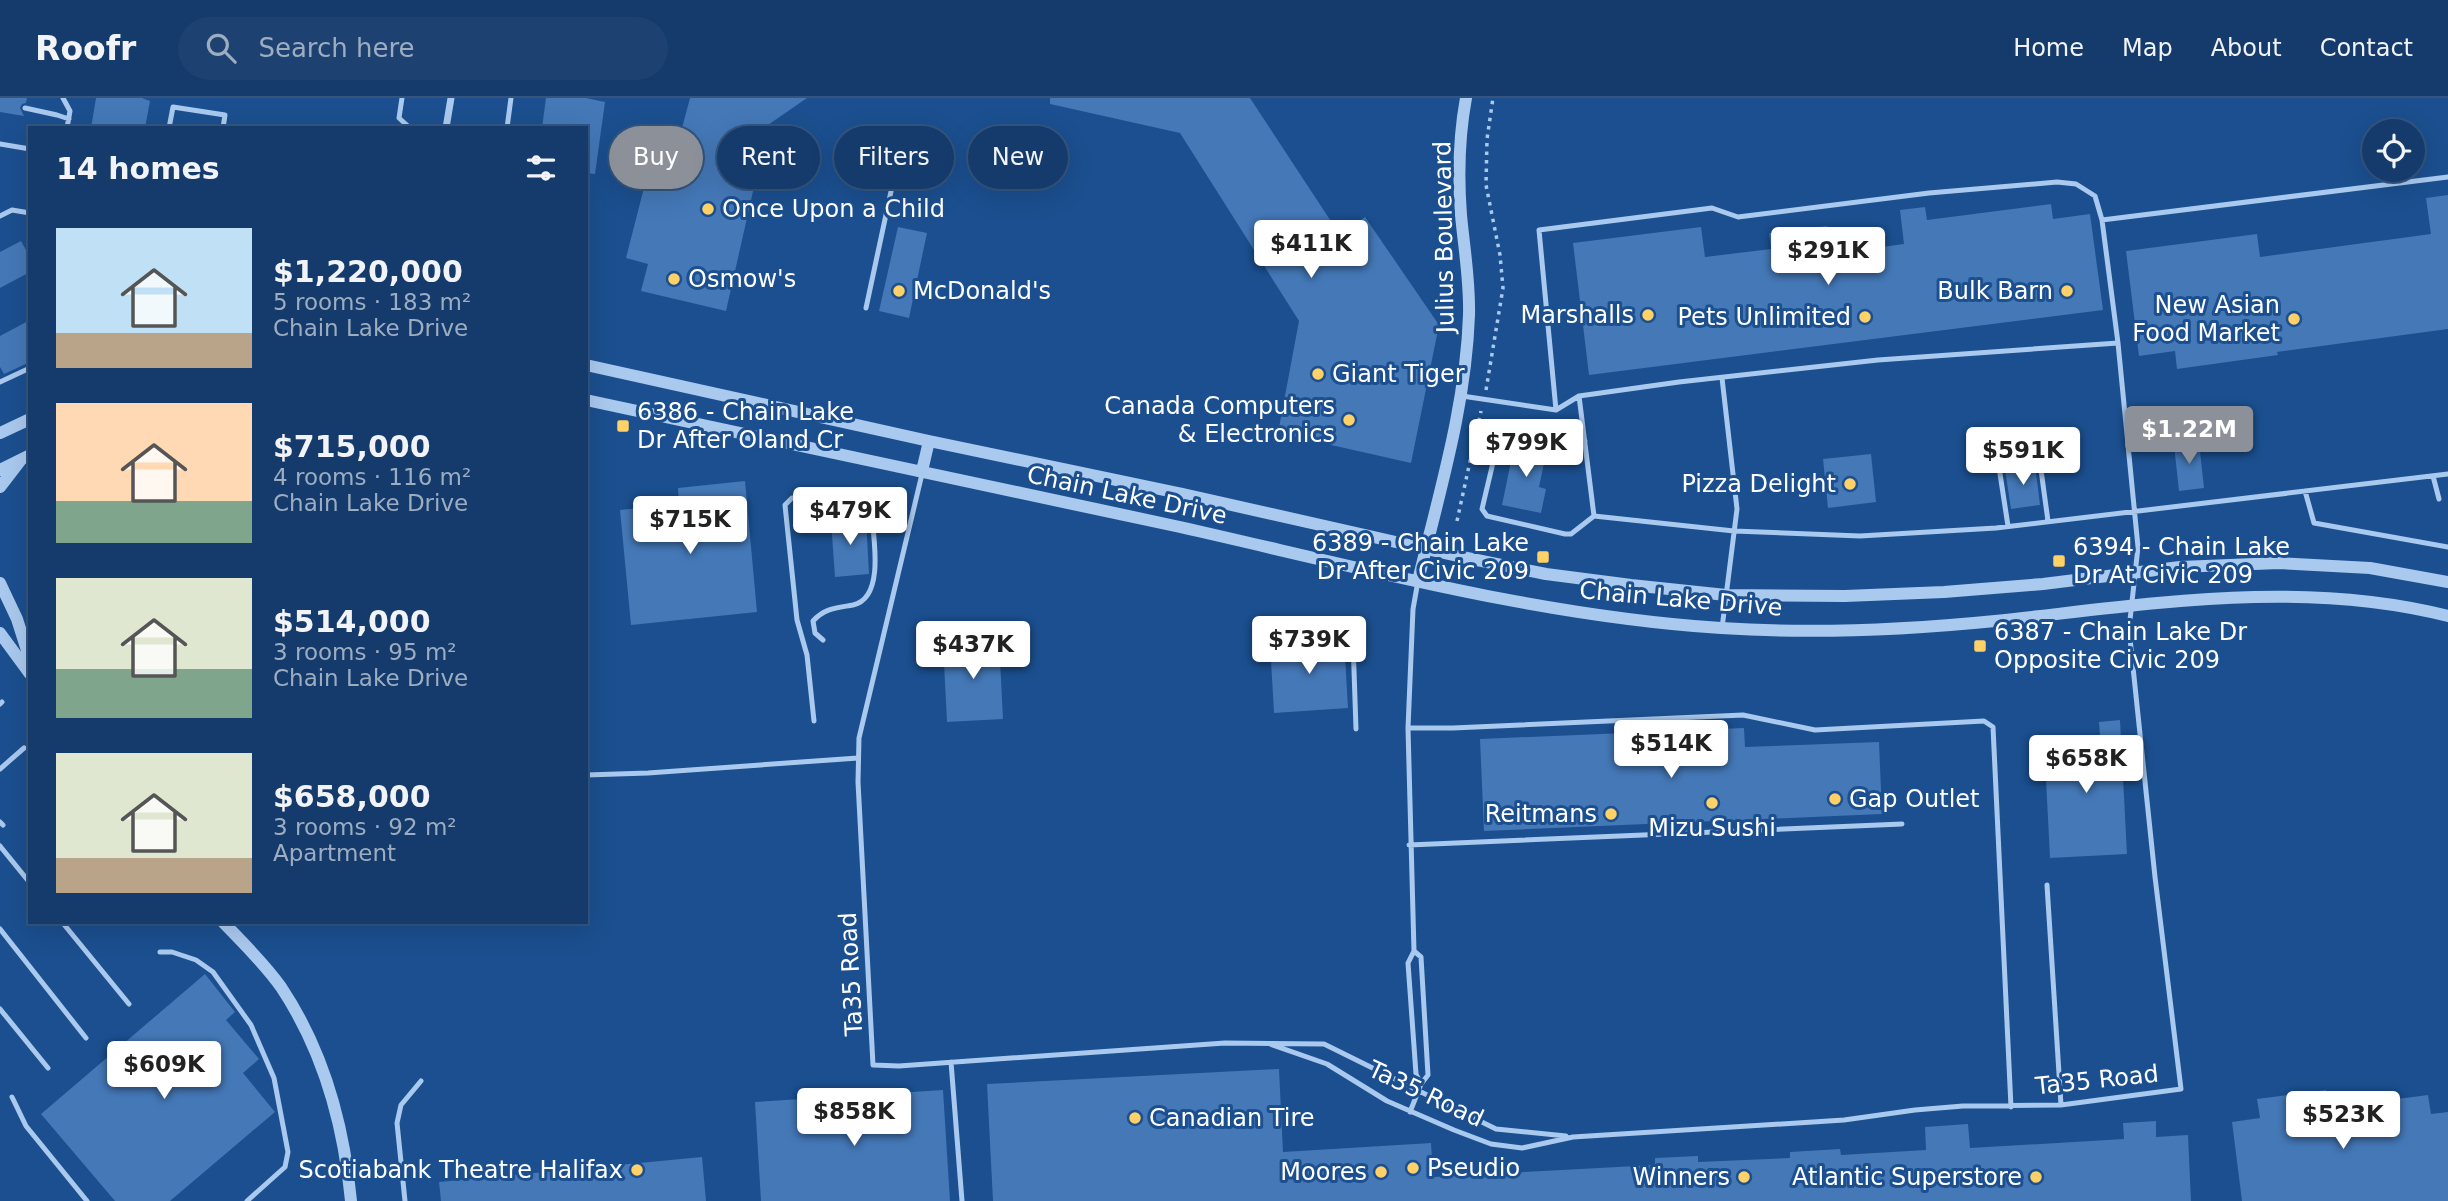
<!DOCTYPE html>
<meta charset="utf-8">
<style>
body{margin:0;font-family:"DejaVu Sans",sans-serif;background:#1d4271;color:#f1f3f6;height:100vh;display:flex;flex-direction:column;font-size:26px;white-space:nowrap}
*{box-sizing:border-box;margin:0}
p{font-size:23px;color:#9dadc1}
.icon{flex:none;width:38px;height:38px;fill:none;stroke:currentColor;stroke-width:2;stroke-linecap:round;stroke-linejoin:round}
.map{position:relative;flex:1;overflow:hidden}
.side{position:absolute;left:28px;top:28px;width:560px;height:798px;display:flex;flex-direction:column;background:#143b6b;border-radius:0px;box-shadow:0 7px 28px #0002,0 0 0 2px #33557e}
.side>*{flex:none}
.hud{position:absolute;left:609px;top:28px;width:665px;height:63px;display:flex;gap:14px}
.fabs{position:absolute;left:2362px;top:21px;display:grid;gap:14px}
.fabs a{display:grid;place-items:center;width:63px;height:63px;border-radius:50%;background:#143b6b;box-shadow:0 7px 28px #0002,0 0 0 2px #33557e;font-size:35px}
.price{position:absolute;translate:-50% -60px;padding:0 16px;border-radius:7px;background:#fff;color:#222;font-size:23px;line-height:46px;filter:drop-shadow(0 2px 4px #0008)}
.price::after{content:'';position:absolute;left:50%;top:42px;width:21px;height:16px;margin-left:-10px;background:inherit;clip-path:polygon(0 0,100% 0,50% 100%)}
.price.active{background:#8c9099;color:#fff}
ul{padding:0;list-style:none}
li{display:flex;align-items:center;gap:21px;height:175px;padding:0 28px}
li span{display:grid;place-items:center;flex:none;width:196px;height:140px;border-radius:0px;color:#555}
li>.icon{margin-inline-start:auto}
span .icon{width:84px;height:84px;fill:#fffc;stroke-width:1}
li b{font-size:30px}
h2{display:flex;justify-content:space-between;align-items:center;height:84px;padding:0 28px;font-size:30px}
.pill{padding:0 24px;border-radius:32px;background:#143b6b;box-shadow:0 7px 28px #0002,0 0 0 2px #33557e;font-size:24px;line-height:63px}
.pill.active{background:#8c9099;color:#fff}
header{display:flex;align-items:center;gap:42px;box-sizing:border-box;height:98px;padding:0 35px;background:#143b6b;border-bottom:2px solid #33557e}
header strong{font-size:33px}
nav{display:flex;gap:38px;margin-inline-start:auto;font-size:24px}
.search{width:490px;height:63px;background:#1d4271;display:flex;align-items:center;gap:18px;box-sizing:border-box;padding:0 24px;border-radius:38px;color:#9dadc1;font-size:26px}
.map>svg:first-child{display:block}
.building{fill:#4478b7}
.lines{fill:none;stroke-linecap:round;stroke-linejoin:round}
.path{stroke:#a9c9ee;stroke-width:3.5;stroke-dasharray:3.5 5;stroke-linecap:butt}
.service{stroke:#a9c9ee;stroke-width:5}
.minor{stroke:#a9c9ee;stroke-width:7}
.tertiary{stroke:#a9c9ee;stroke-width:12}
.poi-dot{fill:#ffd166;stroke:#1b4f8f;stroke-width:2.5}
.labels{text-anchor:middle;stroke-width:6;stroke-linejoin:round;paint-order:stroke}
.poi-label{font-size:24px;fill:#fff;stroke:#1b4f8f;text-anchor:end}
.street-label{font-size:24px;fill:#fff;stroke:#1b4f8f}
</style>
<header>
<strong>Roofr</strong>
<div class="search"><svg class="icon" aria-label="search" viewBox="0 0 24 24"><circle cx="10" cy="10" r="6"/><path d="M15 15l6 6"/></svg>Search here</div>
<nav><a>Home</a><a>Map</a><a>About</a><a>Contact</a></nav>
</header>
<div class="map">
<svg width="2448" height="1103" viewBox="0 0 2448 1103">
<rect width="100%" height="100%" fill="#1b4f8f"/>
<path class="building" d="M 0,0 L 27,0 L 26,5 L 22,6 L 20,10 L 24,18 L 0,14 Z
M 96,0 L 142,0 L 150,3 L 145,30 L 91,30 Z
M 546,0 L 586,0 L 605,4 L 595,76 L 586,75 L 586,30 L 542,30 Z
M 690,0 L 807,0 L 768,27 L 726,213 L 641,193 L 648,166 L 626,160 L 657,39 L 678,45 Z
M 1050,0 L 1250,0 L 1340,137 L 1365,119 L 1439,227 L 1411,365 L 1278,335 L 1299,223 L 1180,35 L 1050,6 Z
M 2448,97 L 2448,231 L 2277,254 L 2278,257 L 2177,271 L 2175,253 L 2139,258 L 2126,153 L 2257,136 L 2260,159 L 2431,136 L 2426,100 Z
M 2051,106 L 2053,121 L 2090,116 L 2103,212 L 1589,277 L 1573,145 L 1701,129 L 1705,159 L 1771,151 L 1769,135 L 1827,128 L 1830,156 L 1904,146 L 1900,112 L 1925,109 L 1927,122 Z
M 898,129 L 927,135 L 909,220 L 879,213 Z
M 21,143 L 30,159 L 30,174 L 0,190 L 0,154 Z
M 30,222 L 30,264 L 4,276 L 0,269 L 0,238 Z
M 1515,344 L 1547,351 L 1539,389 L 1546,391 L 1541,415 L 1502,407 Z
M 2199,344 L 2204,390 L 2179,393 L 2174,347 Z
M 1871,356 L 1876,404 L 1828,410 L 1823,361 Z
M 2035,367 L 2040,407 L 2011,411 L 2005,371 Z
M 745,383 L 757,514 L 631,527 L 620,412 L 679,406 L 678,390 Z
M 866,420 L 869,476 L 835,479 L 831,423 Z
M 1344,540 L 1348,610 L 1274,615 L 1270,545 Z
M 999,542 L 1003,621 L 947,624 L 943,545 Z
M 2120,622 L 2127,756 L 2050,760 L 2044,642 L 2100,639 L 2099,624 Z
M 1744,630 L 1745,649 L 1879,644 L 1882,716 L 1484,733 L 1480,641 Z
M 205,876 L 235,914 L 226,922 L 259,961 L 243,975 L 275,1014 L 170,1103 L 115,1103 L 41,1016 Z
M 1279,971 L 1283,1054 L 1431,1045 L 1433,1079 L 1655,1067 L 1655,1060 L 1698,1058 L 1698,1064 L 1790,1060 L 1790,1054 L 1840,1051 L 1841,1057 L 1926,1052 L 1925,1029 L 1968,1026 L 1970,1050 L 2124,1041 L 2123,1025 L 2156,1023 L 2156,1039 L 2188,1037 L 2191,1103 L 993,1103 L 987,986 Z
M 943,992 L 950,1103 L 761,1103 L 755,1004 Z
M 2326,992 L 2328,1010 L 2428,997 L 2431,1016 L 2448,1014 L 2448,1103 L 2242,1103 L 2232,1024 L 2260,1020 L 2257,1001 Z
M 702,1059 L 706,1103 L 441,1103 L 439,1084 Z"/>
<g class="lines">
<path class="path" d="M 1486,292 L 1503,190 L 1500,157 L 1486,87 L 1487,41 L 1493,0
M 1457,423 L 1481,313"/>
<path class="service" d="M 63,0 L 70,13 L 67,30
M 402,0 L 399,20 L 410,30
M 25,10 L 57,17 L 69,21
M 169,30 L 173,9 L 225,17 L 223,30
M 507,30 L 511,0
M 0,46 L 30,51
M 0,118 L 12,112 L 30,115
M 2102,122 L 2448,79
M 866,210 L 896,70
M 1722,280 L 1737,411 L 1722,530
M 0,284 L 30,270
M 1462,298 L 1556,312 L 1579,298 L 1679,284 L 1878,262 L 2118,245
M 1579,298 L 1594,418 L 1734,433 L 1860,438 L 1996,430 L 2448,376
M 1585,343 L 1500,335 L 1482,411 L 1487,418 L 1565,436 L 1571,436 L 1594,418
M 922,376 L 859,640 L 858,684 L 873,967 L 899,968 L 1225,945 L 1324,946 L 1496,1031 L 1566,1038
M 2433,378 L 2439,401
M 2305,393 L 2314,425 L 2448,449
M 2008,428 L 1997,356 L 2038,350 L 2048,423
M 1418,483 L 1413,511 L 1408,630 L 1414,853 L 1408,865 L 1416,976 L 1421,986
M 1353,543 L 1356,631
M 0,606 L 2,604
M 814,623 L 807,557 L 797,522 L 785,407 L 792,400 L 839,398 L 871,411 C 873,436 886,500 853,507 C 836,510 825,510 813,523 L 815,535 L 823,542
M 1408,630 L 1453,630 L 1743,617 L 1815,632 L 1984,623 L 1993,629 L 2011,1009
M 0,671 L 24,650
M 586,677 L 648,675 L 858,660
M 0,724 L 3,727
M 1409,747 L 1902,726
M 0,748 L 30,785
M 2047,787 L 2061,1007
M 62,824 L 129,906
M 0,831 L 86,940
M 160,854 L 172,854 L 196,862 L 213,874 L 251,927 L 274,980 L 288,1054 L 285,1069 L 247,1103
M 0,911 L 48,970
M 1270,946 L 1327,966 L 1387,1003 L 1454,1032 L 1491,1046 L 1522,1050 L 1573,1039 L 1844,1022 L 1915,1012 L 1963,1008 L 2061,1007 L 2181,991 L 2155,779 L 2129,531 L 2138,449 L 2118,245 L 2102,122 L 2095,98 L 2076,86 L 2057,84 L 1929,95 L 1738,119 L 1712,110 L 1539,132 L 1556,312
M 951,964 L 962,1103
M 12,999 L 26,1028 L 87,1103
M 1410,1014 L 1421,986 L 1428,977 L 1421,859 L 1414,853
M 405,1103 L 397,1025 L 401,1007 L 421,983"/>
<path class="minor" d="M 446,30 L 451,0"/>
<path class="tertiary" d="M 586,267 L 929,343 L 1183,396 L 1462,459 L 1546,476 L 1631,487 L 1726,497 L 1845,498 L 1944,494 L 2043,486 L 2180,469 L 2279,465 L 2370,470 L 2448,484
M 586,302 C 784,346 982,385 1180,429 C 1358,469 1537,518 1721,530 C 1812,536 1905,532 1995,523 C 2146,507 2298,480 2448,518
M 0,335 L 30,321
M 0,372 L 30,357
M 922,373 L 929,343
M 0,389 L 20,363
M 1418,483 C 1439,395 1466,308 1469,217 C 1470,183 1464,150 1461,117 C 1458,78 1459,38 1466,0
M 0,485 L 17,521 L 30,562
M 0,535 L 30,576
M 223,824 C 243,845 264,865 281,889 C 323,952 344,1028 351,1103"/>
</g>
<g class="poi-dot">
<circle cx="708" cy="111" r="7"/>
<circle cx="674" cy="181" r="7"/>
<circle cx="899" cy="193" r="7"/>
<circle cx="2067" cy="193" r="7"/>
<circle cx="1648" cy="217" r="7"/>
<circle cx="1865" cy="219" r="7"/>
<circle cx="2294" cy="221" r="7"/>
<circle cx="1318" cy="276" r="7"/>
<circle cx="1349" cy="322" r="7"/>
<rect x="616" y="321" width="14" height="14" rx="3.5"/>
<circle cx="1850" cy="386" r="7"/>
<rect x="1536" y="452" width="14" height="14" rx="3.5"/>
<rect x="2052" y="456" width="14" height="14" rx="3.5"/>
<rect x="1973" y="541" width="14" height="14" rx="3.5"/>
<circle cx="1835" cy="701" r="7"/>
<circle cx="1712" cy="705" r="7"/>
<circle cx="1611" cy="716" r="7"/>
<circle cx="1135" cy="1020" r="7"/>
<circle cx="1413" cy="1070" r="7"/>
<circle cx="637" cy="1072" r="7"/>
<circle cx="1381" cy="1074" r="7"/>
<circle cx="1744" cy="1079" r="7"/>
<circle cx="2036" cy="1079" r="7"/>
</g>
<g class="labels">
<g class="poi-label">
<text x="722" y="119" text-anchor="start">Once Upon a Child</text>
<text x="688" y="189" text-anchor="start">Osmow's</text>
<text x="913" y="201" text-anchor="start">McDonald's</text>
<text x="2053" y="201">Bulk Barn</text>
<text x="2280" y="215">New Asian<tspan x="2280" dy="28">Food Market</tspan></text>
<text x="1634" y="225">Marshalls</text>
<text x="1851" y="227">Pets Unlimited</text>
<text x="1332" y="284" text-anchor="start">Giant Tiger</text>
<text x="1335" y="316">Canada Computers<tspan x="1335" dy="28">&amp; Electronics</tspan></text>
<text x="637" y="322" text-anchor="start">6386 - Chain Lake<tspan x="637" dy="28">Dr After Oland Cr</tspan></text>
<text x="1836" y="394">Pizza Delight</text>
<text x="1529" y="453">6389 - Chain Lake<tspan x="1529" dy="28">Dr After Civic 209</tspan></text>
<text x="2073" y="457" text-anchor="start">6394 - Chain Lake<tspan x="2073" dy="28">Dr At Civic 209</tspan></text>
<text x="1994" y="542" text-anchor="start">6387 - Chain Lake Dr<tspan x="1994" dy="28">Opposite Civic 209</tspan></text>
<text x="1849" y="709" text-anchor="start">Gap Outlet</text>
<text x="1597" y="724">Reitmans</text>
<text x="1712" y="738" text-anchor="middle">Mizu Sushi</text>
<text x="1149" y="1028" text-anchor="start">Canadian Tire</text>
<text x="1427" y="1078" text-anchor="start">Pseudio</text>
<text x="623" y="1080">Scotiabank Theatre Halifax</text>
<text x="1367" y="1082">Moores</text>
<text x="1730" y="1087">Winners</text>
<text x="2022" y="1087">Atlantic Superstore</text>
</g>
<g class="street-label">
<text transform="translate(1444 139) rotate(-91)" y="8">Julius Boulevard</text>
<text transform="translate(1127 397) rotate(12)" y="8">Chain Lake Drive</text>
<text transform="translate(1681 501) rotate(5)" y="8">Chain Lake Drive</text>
<text transform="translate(851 876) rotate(-93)" y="8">Ta35 Road</text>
<text transform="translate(2097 982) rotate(-6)" y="8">Ta35 Road</text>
<text transform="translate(1426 996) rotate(25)" y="8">Ta35 Road</text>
</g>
</g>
</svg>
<div class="fabs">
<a><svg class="icon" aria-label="locate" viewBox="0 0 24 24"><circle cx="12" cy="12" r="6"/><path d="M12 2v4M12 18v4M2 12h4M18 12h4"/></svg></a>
</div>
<b class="price" style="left:1311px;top:182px">$411K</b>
<b class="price" style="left:1828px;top:189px">$291K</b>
<b class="price active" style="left:2189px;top:368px">$1.22M</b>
<b class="price" style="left:1526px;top:381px">$799K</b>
<b class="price" style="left:2023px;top:389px">$591K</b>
<b class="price" style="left:850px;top:449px">$479K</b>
<b class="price" style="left:690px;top:458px">$715K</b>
<b class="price" style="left:1309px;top:578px">$739K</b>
<b class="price" style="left:973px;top:583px">$437K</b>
<b class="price" style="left:1671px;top:682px">$514K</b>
<b class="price" style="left:2086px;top:697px">$658K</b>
<b class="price" style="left:164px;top:1003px">$609K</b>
<b class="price" style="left:854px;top:1050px">$858K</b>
<b class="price" style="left:2343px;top:1053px">$523K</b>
<div class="hud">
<a class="pill active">Buy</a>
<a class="pill">Rent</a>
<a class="pill">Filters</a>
<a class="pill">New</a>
</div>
<section class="side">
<h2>14 homes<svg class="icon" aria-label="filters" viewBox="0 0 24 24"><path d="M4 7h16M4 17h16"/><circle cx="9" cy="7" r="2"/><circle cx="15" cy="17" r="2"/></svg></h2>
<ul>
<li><span style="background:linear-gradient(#bfe0f5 75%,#b9a48a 0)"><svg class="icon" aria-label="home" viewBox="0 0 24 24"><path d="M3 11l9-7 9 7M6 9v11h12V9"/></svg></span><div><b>$1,220,000</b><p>5 rooms · 183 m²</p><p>Chain Lake Drive</p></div></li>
<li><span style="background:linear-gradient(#ffd9b3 70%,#7fa58c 0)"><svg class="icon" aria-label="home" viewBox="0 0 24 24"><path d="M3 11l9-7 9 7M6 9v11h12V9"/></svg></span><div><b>$715,000</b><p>4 rooms · 116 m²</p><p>Chain Lake Drive</p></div></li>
<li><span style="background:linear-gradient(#dfe7d0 65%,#7fa58c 0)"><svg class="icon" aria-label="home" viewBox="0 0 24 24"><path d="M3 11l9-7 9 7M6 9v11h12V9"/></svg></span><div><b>$514,000</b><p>3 rooms · 95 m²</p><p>Chain Lake Drive</p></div></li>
<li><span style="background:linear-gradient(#dfe7d0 75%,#b9a48a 0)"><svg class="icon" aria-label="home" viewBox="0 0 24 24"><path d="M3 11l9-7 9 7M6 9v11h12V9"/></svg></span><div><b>$658,000</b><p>3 rooms · 92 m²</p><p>Apartment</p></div></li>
</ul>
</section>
</div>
